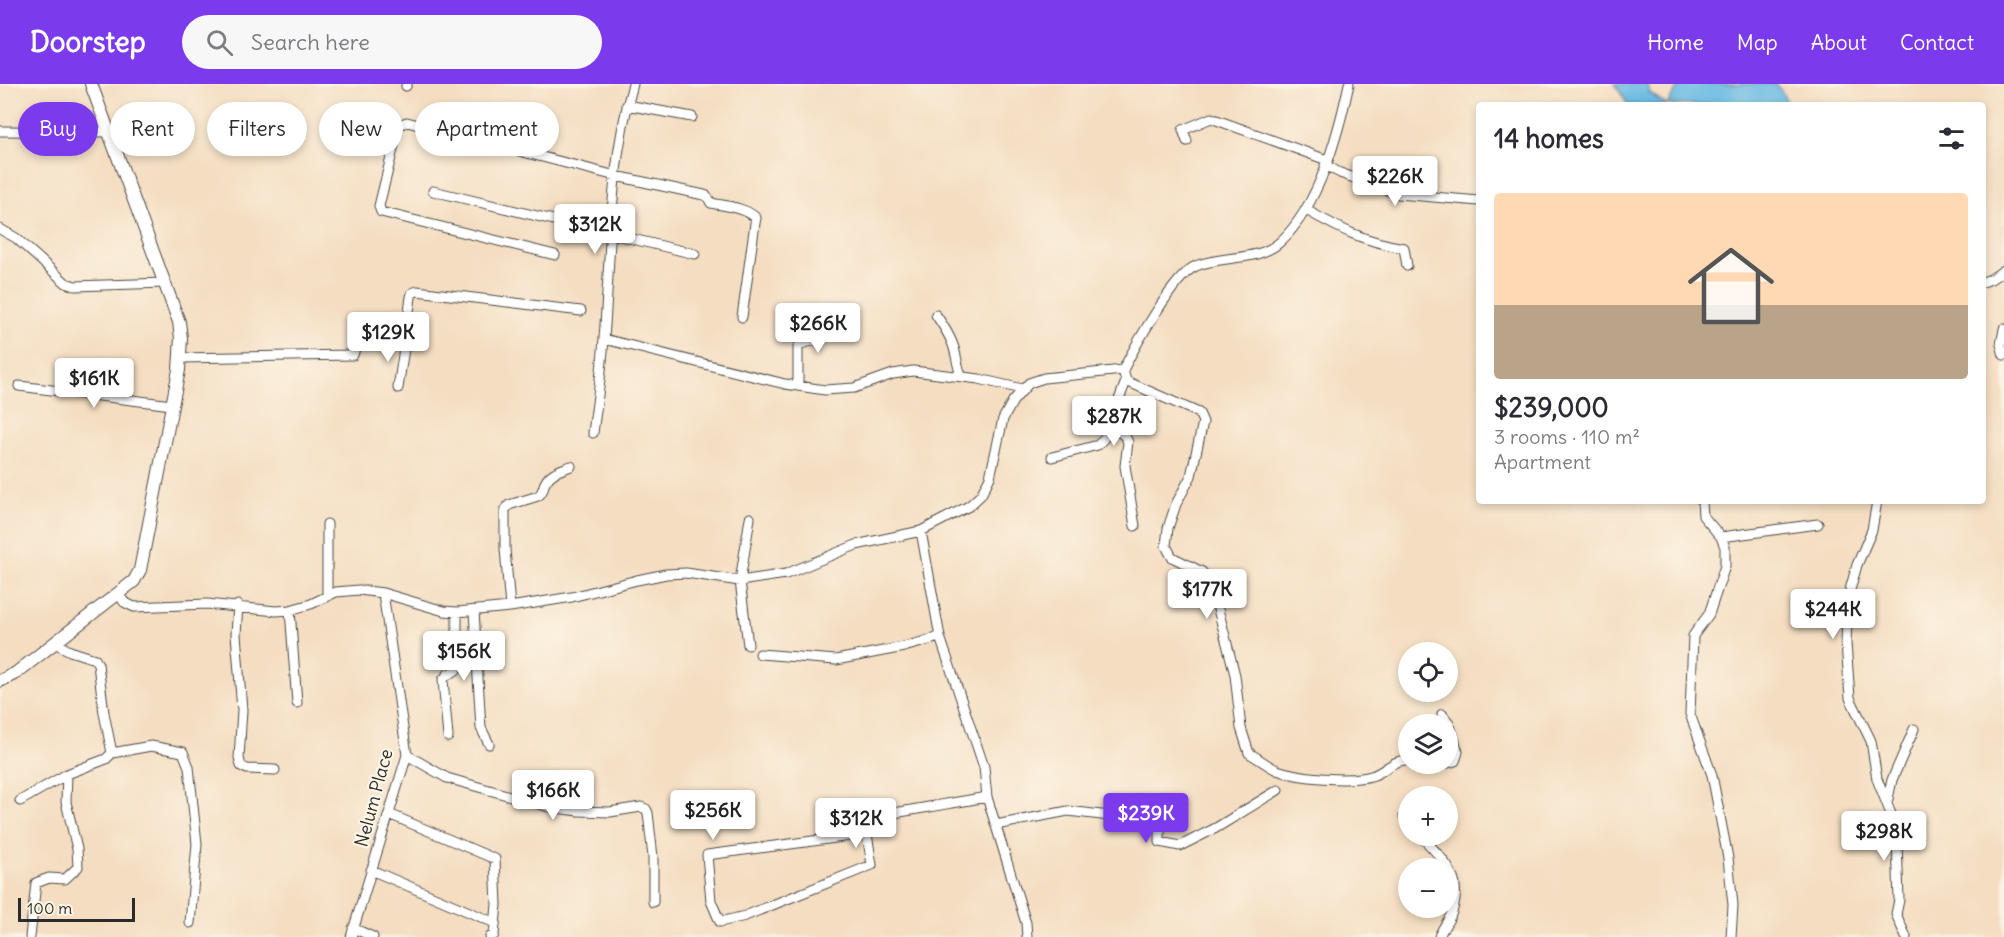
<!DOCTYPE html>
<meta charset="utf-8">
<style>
body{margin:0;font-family:Delius,sans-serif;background:#f7f7f7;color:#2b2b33;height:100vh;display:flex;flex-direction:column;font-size:22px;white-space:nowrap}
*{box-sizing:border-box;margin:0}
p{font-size:20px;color:#7c7c81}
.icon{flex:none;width:33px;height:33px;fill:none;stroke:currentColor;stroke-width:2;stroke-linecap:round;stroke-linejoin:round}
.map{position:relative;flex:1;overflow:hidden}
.drawer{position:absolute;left:1476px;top:18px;width:510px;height:402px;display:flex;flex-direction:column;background:#fff;border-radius:6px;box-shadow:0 3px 9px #0003}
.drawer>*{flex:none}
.top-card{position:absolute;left:18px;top:18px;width:570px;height:54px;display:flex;gap:12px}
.buttons{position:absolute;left:1398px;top:558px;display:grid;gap:12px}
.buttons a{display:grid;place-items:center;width:60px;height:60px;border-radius:50%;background:#fff;box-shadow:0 3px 9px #0003;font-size:30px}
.scale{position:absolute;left:18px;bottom:15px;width:117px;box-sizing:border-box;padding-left:6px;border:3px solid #2b2b2b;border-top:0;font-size:16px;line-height:21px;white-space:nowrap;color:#2b2b2b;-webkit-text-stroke:4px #fcf5e5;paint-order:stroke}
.price{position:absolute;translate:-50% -51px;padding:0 14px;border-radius:6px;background:#fff;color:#222;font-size:20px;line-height:39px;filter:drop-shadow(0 2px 3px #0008)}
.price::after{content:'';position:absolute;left:50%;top:36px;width:18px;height:14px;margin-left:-9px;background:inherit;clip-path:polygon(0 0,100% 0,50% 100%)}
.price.active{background:#7c3aed;color:#fff}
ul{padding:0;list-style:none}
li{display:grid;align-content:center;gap:12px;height:318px;padding:0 18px}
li+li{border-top:2px solid #e1e1e2}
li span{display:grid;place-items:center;height:186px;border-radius:6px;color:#555}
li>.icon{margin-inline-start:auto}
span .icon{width:108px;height:108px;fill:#fffc;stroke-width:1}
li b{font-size:26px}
h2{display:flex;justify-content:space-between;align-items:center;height:72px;padding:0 18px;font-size:26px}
.chip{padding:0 21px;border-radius:27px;background:#fff;box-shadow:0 3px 9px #0003;font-size:21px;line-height:54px}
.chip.active{background:#7c3aed;color:#fff}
header{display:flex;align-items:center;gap:36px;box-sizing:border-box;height:84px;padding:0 30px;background:#7c3aed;color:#fff}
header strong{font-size:28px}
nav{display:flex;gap:33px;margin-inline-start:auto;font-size:21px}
.search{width:420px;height:54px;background:#f7f7f7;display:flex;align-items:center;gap:15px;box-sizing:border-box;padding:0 21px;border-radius:33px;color:#7c7c81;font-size:22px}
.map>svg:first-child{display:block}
.water{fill:#69bae4;stroke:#4a7288;stroke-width:1.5}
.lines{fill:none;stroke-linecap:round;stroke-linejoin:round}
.street-casing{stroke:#494642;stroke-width:11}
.secondary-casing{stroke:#494642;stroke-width:14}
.street{stroke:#fff;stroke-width:9}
.secondary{stroke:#fff;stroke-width:12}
.labels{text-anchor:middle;stroke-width:4.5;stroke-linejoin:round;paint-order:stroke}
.street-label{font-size:18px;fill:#2b2b2b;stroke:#fcf5e5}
</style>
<header>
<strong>Doorstep</strong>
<div class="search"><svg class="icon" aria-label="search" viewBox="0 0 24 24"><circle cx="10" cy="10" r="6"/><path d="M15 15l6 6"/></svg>Search here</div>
<nav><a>Home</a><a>Map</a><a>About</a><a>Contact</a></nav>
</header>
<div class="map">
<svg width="2004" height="853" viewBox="0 0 2004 853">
<rect width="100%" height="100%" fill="#fcf5e5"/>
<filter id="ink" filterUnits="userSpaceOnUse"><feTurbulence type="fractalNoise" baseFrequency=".0167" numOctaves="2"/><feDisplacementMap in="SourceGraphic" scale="12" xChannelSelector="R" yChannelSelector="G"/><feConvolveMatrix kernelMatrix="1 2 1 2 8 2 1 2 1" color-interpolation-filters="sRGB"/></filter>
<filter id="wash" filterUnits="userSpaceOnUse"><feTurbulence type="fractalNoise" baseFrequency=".008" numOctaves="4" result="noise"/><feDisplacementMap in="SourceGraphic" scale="24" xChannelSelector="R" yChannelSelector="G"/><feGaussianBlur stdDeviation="1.35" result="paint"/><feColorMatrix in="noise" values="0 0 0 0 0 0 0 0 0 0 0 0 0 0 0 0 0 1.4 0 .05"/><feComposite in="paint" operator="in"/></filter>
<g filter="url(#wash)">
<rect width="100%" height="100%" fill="#f4ddc1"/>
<path class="water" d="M 1615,0 L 1647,0 L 1649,8 L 1666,21 L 1628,21 Z
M 1680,0 L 1777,0 L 1789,21 L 1667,21 Z"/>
</g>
<g filter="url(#ink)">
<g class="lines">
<g class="street-casing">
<path id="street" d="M 406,2 L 407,0
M 627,21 L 692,33
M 0,47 L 109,48
M 1187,57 L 1183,46 L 1211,34 L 1327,76
M 1325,81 L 1340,89 L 1399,110 L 1479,117
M 433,107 L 695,170
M 1306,126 C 1342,146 1363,157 1404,164 L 1407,182
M 0,145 L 16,154 L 66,199 L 75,202 L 165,199
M 555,171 L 381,128 L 379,122 L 399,41 L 407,38 L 616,92 L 704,111 L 707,112 L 711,119 C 725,122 745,123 756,134 L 755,139 L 742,233
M 1983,198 L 1991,195 L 2004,186
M 936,231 C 943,241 949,250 953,261 C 957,272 957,283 962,293
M 2004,245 L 2001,261 L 2004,271
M 604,255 L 785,300 L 825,306 L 854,304 L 893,290 L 913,287 L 979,295 L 1022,305
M 180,274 L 353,271 L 359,252 L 405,258 L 411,213 L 412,209 L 417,207 L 581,227
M 1123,286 L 1126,297 L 1199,329 L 1203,338 L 1191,392 L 1176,420 L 1168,444 L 1166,462 L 1172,473 L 1202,488 L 1211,498 L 1235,591 L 1241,644 L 1249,669 C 1258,674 1268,682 1277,686 C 1299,694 1349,698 1371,692 C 1384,689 1393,675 1408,676
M 19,302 L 172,321
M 798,302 L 798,263 L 800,260 L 817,256 L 819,240
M 398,304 L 405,258
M 1109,341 L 1125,352 L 1128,358 L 1125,382 L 1135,442
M 593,349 C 597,318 602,286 604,254 C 611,169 609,82 633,0
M 1052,373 L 1098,361 L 1105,353 L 1126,297
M 1702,417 L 1703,432 L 1721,453 L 1725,463 L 1725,482 L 1709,530 L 1693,552 L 1690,630 L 1712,691 L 1728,774 L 1733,821 L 1731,853
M 1877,417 L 1872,446 L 1857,481 L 1848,513 L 1846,559 L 1850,614 L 1871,657 L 1877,695 L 1893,735 L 1897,757 L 1899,816 L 1896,830 L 1906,853
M 921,447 L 940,553 L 984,683 L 987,713 L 1026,839 L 1027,853
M 1721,453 L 1818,440
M 118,509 L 124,518 L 134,523 L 207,520 L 276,527 L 290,526 L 311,520 L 336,508 L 359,506 L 383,509 L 444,527 L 457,528 L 510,523 L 572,513 L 637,496 L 666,490 L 686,489 L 740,497 L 786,490 L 856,461 L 921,447 L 969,422 L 981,411 L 990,393 L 1003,335 L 1013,317 L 1029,299 L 1044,294 L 1123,286 C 1134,264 1175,190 1196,182 C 1222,171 1258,178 1280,158 C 1319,122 1338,51 1349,0
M 327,512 L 327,440
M 238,521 L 236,550 L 242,626 L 239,674 L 241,682 L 247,685 L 275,686
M 510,523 L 505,465 L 505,426 L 509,421 L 538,412 C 544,408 542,405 545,399 C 550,388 561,386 571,382
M 290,526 L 297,619
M 474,527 L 481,644 L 489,660
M 55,559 L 70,567 L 95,575 L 98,580 L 104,629 L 112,669
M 748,561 L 740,497 L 750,434
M 760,570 L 836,576 L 904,563 L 940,553
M 1442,630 L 1449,639 L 1458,668 L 1455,677 L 1448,679
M 448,653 L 443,596 L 447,591 L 456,586 L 457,583 L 457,528
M 407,671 L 447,694 L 549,723 L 579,727 L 610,728 L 641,723 L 646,725 L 648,729 L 653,773 L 653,818
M 20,717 L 67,690 L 106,675 L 112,669 L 151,662 L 183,668 L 189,683 L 197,760 L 190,839
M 1887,719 L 1892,696 L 1914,645
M 389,730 L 495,775 L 497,821 L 494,851 L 490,853
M 1404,732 L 1408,738
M 996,741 L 1068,727 L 1160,738 L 1160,758 L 1180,762 L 1216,744 L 1278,706
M 866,744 L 872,781 L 745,832 L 720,838 L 711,817 L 707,771 L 858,751 L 866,744 L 871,733 L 987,713
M 1421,752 C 1443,776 1464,792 1452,828 C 1449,837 1442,844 1439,853
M 371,786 L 495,839
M 353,844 L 373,853
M 30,853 L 36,799 L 49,794 L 65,795 L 78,783 L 77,765 L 66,718 L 67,690
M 351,853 L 407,671 L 383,509"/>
</g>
<g class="secondary-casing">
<path id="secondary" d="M 0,597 L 16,589 L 134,497 L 140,486 L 179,286 L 181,254 L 179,238 L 91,0"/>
</g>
<use href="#street" class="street"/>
<use href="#secondary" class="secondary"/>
</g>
</g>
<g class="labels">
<g class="street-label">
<text transform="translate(374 714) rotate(-75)" y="6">Nelum Place</text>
</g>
</g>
</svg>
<div class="buttons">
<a><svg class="icon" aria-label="locate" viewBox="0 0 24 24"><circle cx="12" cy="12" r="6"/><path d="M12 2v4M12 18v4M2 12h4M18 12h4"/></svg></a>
<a><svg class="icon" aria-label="layers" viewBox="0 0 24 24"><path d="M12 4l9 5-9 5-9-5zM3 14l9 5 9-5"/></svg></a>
<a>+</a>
<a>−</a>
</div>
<div class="scale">100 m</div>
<b class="price" style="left:1395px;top:123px">$226K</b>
<b class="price" style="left:595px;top:171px">$312K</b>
<b class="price" style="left:818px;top:270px">$266K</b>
<b class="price" style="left:388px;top:279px">$129K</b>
<b class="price" style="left:94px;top:325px">$161K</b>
<b class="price" style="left:1114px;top:363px">$287K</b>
<b class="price" style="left:1207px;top:536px">$177K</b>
<b class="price" style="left:1833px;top:556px">$244K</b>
<b class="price" style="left:464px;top:598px">$156K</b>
<b class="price" style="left:553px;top:737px">$166K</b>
<b class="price" style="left:713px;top:757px">$256K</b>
<b class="price active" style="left:1146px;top:760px">$239K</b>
<b class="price" style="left:856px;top:765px">$312K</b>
<b class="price" style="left:1884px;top:778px">$298K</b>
<div class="top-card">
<a class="chip active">Buy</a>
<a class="chip">Rent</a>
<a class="chip">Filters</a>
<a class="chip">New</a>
<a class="chip">Apartment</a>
</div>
<section class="drawer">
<h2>14 homes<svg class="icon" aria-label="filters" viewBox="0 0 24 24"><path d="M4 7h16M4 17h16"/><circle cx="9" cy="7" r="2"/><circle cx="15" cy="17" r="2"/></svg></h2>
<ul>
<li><span style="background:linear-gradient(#ffd9b3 60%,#b9a48a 0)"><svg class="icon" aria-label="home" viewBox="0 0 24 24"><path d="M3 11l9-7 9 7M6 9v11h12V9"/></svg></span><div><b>$239,000</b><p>3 rooms · 110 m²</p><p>Apartment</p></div></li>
</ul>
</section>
</div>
